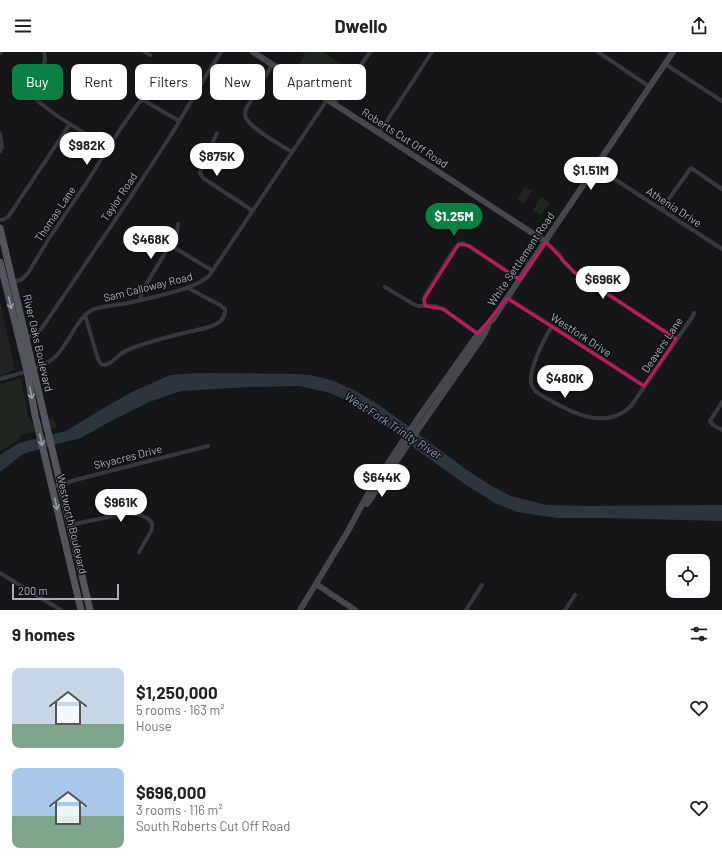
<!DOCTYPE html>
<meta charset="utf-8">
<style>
body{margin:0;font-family:Barlow,sans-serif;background:#f6f6f6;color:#222;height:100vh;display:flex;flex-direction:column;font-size:15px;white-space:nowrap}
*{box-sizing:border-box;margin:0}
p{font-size:13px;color:#767676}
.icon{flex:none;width:22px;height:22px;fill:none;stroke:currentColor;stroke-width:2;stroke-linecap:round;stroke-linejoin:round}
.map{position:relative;height:558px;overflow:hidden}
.drawer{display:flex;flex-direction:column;background:#fff;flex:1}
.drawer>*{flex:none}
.top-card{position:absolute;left:12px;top:12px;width:400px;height:36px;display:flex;gap:8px}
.tools{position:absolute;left:666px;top:502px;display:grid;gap:8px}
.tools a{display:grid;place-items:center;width:44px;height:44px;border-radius:8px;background:#fff;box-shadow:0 1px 3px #0004;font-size:20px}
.scale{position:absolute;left:12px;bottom:10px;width:107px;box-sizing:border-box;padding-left:4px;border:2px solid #a8adb8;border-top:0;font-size:11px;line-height:14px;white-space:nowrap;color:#a8adb8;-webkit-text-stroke:3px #111113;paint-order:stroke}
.price{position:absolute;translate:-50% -34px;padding:0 9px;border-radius:14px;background:#fff;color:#222;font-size:13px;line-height:26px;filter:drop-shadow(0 1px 2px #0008)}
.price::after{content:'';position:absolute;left:50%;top:24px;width:12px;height:9px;margin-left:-6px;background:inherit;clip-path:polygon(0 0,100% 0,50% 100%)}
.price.on{background:#0b8043;color:#fff}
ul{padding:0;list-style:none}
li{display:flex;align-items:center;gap:12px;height:100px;padding:0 12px}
li span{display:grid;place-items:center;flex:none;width:112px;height:80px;border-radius:8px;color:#555}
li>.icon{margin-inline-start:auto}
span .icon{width:48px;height:48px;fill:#fffc;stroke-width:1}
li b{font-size:17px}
h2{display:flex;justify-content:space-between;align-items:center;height:48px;padding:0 12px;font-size:17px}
.chip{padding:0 14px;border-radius:8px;background:#fff;box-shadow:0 1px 3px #0004;font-size:14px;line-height:36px}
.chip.on{background:#0b8043;color:#fff}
header{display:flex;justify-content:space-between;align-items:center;height:52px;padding:0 12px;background:#fff;font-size:18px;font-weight:700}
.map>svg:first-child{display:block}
.built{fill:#222225}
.green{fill:#1e261f}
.water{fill:#2c353c}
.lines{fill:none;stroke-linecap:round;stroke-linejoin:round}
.street{stroke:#37383d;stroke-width:4}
.secondary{stroke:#45474d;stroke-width:6}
.primary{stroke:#53555c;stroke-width:7}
.oneway{stroke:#979ba6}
.marked{fill:none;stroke:#c2185b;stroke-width:3;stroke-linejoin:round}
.labels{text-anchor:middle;stroke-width:3;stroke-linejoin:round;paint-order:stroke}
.street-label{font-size:11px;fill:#a8adb8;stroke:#111113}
.water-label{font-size:12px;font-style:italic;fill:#7f9bb3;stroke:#111113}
</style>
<header><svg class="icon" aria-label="menu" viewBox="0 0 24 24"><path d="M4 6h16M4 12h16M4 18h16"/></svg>Dwello<svg class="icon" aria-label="share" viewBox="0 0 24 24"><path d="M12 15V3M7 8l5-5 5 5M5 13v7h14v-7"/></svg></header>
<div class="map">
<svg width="722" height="558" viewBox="0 0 722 558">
<rect width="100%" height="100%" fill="#161618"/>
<path class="built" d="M 0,250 L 15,318 L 0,324 Z"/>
<path class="green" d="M 301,0 L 323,0 L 351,18 L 331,47 L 292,22 L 305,3 Z
M 524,135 L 527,135 L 527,137 L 532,138 L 532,141 L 531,140 L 525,150 L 525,151 L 523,152 L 520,148 L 517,148 L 517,146 L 518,146 L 524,136 Z
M 542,145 L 548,149 L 549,153 L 546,155 L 542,161 L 543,163 L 540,163 L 538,161 L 533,159 L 533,157 L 535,155 L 540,146 Z
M 21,326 L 28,365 L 33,372 L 51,367 L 52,363 L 57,375 L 22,382 L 19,388 L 0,399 L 0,332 Z"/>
<path class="water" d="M 197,321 L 298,322 L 311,323 L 334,329 L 354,338 L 379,353 L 400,368 L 464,416 L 490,433 L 511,444 L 546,453 L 588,454 L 722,453 L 722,469 L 606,466 L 557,466 L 517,460 L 495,451 L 466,433 L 413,395 L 393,379 L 355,352 L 327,340 L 299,334 L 249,335 L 181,339 L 149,350 L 111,369 L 81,386 L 57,392 L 23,402 L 0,420 L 0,403 L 19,391 L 66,379 L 102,357 L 132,340 L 170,323 Z"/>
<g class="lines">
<path class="street" d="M 44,0 C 49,16 34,23 33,37 C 33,40 35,45 37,48 C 41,52 47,56 52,60 C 69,73 90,84 109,95
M 145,0 L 150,3
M 598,0 L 650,35
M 0,1 L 1,0
M 665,12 L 722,49
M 272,13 L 246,57 C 245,60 244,63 246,66 C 251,77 281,93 292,100
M 334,52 L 370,0
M 0,81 L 2,95 L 0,99
M 217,81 L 202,114 L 200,121 L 203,126 L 253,159
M 379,81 L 432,0
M 596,115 L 722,197
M 661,158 L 691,116 L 722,137
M 0,168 L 4,167 L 8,165 L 70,72
M 546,190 L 560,203 L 563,209 L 574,220 L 676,287
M 170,193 L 213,219
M 12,230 L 21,228 L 28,221 L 48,188 L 87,130 L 121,76 L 140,49 L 143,48 L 145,49 L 179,69
M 385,235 L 413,252 L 418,254 L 436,254 L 443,257 L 478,282
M 507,246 L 552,274 L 644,334
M 140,248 L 142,239 L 176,183 L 177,179 L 178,172
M 425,254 L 424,247 L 425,244 L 455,196 L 459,192 L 463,191 L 469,194 L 520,228
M 85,263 L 97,304 C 98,307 100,313 104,313 C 111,313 117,304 122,301 C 132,295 143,292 154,289 C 164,286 174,283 184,281 C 197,277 227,276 225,257 L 220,253 L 188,236
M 552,274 C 544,287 529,316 531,331 C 532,335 534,337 536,340 C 563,356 603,382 631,354 L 693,264 L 694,261
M 25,286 L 38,281 L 40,279 L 128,149 L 173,80 L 207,22 L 221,0
M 0,327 C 17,322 40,317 54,306 C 69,293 74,269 92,258 C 98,255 114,253 122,252 C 134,250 146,247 158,244 C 176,239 194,236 209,224 L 327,48
M 722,350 L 710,369 L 713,373 L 722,378
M 52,435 L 75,428 L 208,394
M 70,473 L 127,461 L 140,463 L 147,466 L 152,471 L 152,476 L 150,481 L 139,500
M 0,521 L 29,539 L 61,558
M 466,558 L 482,533
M 565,558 L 575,543"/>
<path class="secondary" d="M 253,0 L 373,77 L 546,190
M 367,452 L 426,366 L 482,286 L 488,275
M 316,532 L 355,558
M 300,558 L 348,479 L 370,438 L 421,362 L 478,282 L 493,267 L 507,246 L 673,0"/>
<path class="primary" d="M 0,176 L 90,558
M 0,210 L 27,319 L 35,363 L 81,558"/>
</g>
<defs><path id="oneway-shaft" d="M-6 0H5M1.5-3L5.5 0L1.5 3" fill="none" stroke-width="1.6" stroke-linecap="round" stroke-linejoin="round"/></defs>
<g class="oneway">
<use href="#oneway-shaft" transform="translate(10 251) rotate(76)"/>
<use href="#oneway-shaft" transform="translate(31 341) rotate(79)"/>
<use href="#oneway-shaft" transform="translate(41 388) rotate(77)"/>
<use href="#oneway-shaft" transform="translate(56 452) rotate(77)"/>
</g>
<path class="marked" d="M 546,190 L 574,220 L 676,287 L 644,334 L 507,246 L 478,282 L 443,257 L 425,254 L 424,247 L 459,192 L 469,194 L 520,228 Z"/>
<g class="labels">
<g class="street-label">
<text transform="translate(405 86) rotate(33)" y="4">Roberts Cut Off Road</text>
<text transform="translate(119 145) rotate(-56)" y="4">Taylor Road</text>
<text transform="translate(674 155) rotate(33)" y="4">Athenia Drive</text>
<text transform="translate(55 162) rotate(-56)" y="4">Thomas Lane</text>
<text transform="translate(521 207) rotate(-56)" y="4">White Settlement Road</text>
<text transform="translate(148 235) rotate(-14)" y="4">Sam Calloway Road</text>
<text transform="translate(581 283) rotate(33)" y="4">Westfork Drive</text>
<text transform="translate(38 291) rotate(77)" y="4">River Oaks Boulevard</text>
<text transform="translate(662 293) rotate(-56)" y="4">Deavers Lane</text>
<text transform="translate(128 405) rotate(-14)" y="4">Skyacres Drive</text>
<text transform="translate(72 472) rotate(77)" y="4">Westworth Boulevard</text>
</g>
<g class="water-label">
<text transform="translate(393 374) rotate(33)" y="4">West Fork Trinity River</text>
</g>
</g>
</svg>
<div class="tools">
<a><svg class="icon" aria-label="locate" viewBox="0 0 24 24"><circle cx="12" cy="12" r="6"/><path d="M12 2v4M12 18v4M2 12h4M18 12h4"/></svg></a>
</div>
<div class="scale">200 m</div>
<b class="price" style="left:87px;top:114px">$982K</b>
<b class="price" style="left:217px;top:125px">$875K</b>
<b class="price" style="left:591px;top:139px">$1.51M</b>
<b class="price on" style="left:454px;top:185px">$1.25M</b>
<b class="price" style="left:151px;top:208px">$468K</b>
<b class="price" style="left:603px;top:248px">$696K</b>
<b class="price" style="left:565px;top:347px">$480K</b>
<b class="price" style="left:382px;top:446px">$644K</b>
<b class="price" style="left:121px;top:471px">$961K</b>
<div class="top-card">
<a class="chip on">Buy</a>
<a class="chip">Rent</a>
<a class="chip">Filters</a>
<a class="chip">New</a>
<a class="chip">Apartment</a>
</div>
</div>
<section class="drawer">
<h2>9 homes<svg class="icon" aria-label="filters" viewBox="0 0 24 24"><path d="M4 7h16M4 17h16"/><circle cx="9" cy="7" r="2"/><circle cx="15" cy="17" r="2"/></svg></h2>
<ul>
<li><span style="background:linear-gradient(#c9d6e8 70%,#7fa58c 0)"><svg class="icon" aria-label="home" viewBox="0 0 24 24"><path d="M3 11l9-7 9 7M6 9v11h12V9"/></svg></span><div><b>$1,250,000</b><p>5 rooms · 163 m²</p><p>House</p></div><svg class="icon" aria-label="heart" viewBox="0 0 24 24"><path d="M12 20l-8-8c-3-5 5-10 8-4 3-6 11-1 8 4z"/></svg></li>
<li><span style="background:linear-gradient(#a9c7e8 60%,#7fa58c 0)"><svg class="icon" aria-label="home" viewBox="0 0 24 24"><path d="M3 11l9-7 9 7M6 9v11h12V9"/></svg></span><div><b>$696,000</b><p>3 rooms · 116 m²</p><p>South Roberts Cut Off Road</p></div><svg class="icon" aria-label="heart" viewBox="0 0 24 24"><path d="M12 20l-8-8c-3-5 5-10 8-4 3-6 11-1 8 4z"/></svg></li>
</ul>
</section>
